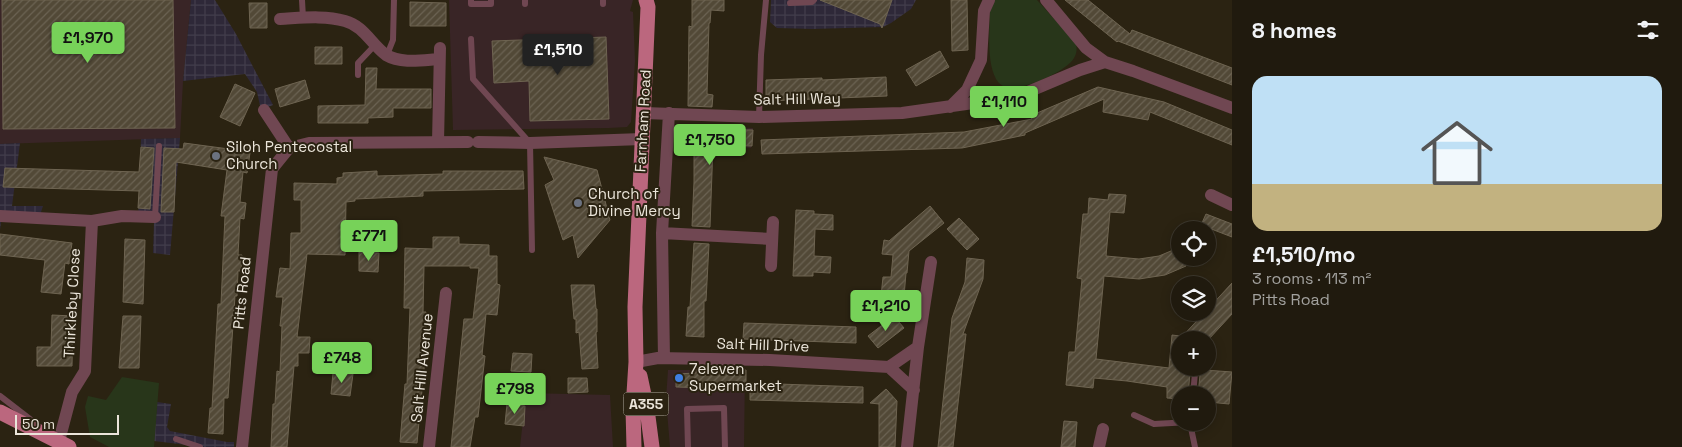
<!DOCTYPE html>
<meta charset="utf-8">
<style>
body{margin:0;font-family:"Space Grotesk",sans-serif;background:#2d271c;color:#f1f3f6;height:100vh;display:flex;flex-direction:column;font-size:19px;white-space:nowrap}
*{box-sizing:border-box;margin:0}
p{font-size:16px;color:#a2a19e}
.icon{flex:none;width:28px;height:28px;fill:none;stroke:currentColor;stroke-width:2;stroke-linecap:round;stroke-linejoin:round}
.map{position:relative;flex:1;overflow:hidden}
.sheet{display:flex;flex-direction:column;background:#201a0e;width:450px}
.sheet>*{flex:none}
.buttons{position:absolute;left:1171px;top:221px;display:grid;gap:10px}
.buttons a{display:grid;place-items:center;width:45px;height:45px;border-radius:50%;background:#201a0e;box-shadow:0 2px 12px #0003,0 0 0 1px #3d382e;font-size:25px}
.scale{position:absolute;left:15px;bottom:12px;width:104px;box-sizing:border-box;padding-left:5px;border:2px solid #ebe5da;border-top:0;font-size:14px;line-height:18px;white-space:nowrap;color:#ebe5da;-webkit-text-stroke:4px #2b2312;paint-order:stroke}
.price{position:absolute;translate:-50% -42px;padding:0 11px;border-radius:5px;background:#77d259;color:#111;font-size:16px;line-height:32px;filter:drop-shadow(0 1px 2px #0008)}
.price::after{content:'';position:absolute;left:50%;top:30px;width:15px;height:11px;margin-left:-8px;background:inherit;clip-path:polygon(0 0,100% 0,50% 100%)}
.price.on{background:#222;color:#fff}
ul{padding:0;list-style:none}
li{display:grid;align-content:center;gap:10px;height:265px;padding:0 20px}
li span{display:grid;place-items:center;height:155px;border-radius:15px;color:#555}
li>.icon{margin-inline-start:auto}
span .icon{width:90px;height:90px;fill:#fffc;stroke-width:1}
li b{font-size:21px}
h2{display:flex;justify-content:space-between;align-items:center;height:60px;padding:0 20px;font-size:21px}
main{display:flex;flex:1;min-height:0}
.map>svg:first-child{display:block}
.commercial{fill:#392526}
.industrial{fill:url(#industrial-grid)}
.green{fill:#28361a}
.building{fill:url(#building-hatch);stroke:#6e6451}
.lines{fill:none;stroke-linecap:round;stroke-linejoin:round}
.lane{stroke:#704752;stroke-width:6}
.street{stroke:#704752;stroke-width:12}
.primary{stroke:#bb677e;stroke-width:15}
.worship-dot{fill:#6b7280;stroke:#2b2312;stroke-width:2}
.shop-dot{fill:#3f7fe0;stroke:#2b2312;stroke-width:2}
.labels{text-anchor:middle;stroke-width:4;stroke-linejoin:round;paint-order:stroke}
.shield{fill:#2b2312;stroke:#b1ab9e;stroke-width:1}
.shield-label{font-size:14px;font-weight:bold;fill:#ebe5da}
.street-label{font-size:15px;fill:#ebe5da;stroke:#2b2312}
.poi-label{font-size:15px;fill:#ebe5da;stroke:#2b2312;text-anchor:start}
</style>
<main>
<div class="map">
<svg width="1232" height="447" viewBox="0 0 1232 447">
<defs>
<pattern id="industrial-grid" width="8" height="8" patternUnits="userSpaceOnUse" patternTransform="scale(1.25)"><rect width="8" height="8" fill="#2e2838"/><path d="M0 4h8M4 0v8" fill="none" stroke="#423d4b"/></pattern>
<pattern id="building-hatch" width="6" height="6" patternUnits="userSpaceOnUse" patternTransform="scale(1.25)"><rect width="6" height="6" fill="#524937"/><path d="M-1 1l2-2M0 6l6-6M5 7l2-2" fill="none" stroke="#6b6353"/></pattern>
</defs>
<rect width="100%" height="100%" fill="#2b2312"/>
<path class="commercial" d="M 0,0 L 191,0 L 183,81 L 180,138 L 0,144 Z
M 449,0 L 633,0 L 630,11 L 633,12 L 635,61 L 631,122 L 627,127 L 609,128 L 453,130 Z
M 686,125 L 753,128 L 751,148 L 678,144 L 680,132 Z
M 668,370 L 745,370 L 744,447 L 670,447 L 666,399 Z
M 526,393 L 610,395 L 613,447 L 520,447 Z"/>
<path class="industrial" d="M 191,0 L 215,0 L 236,34 L 273,105 L 261,110 L 257,92 L 245,74 L 183,81 Z
M 771,0 L 916,0 L 911,9 L 891,23 L 883,27 L 812,29 L 777,28 L 770,22 Z
M 180,138 L 170,255 L 153,253 L 154,222 L 138,222 L 141,139 Z
M 20,143 L 12,206 L 43,206 L 38,221 L 1,222 L 0,230 L 0,144 Z
M 157,402 L 171,404 L 167,427 L 170,431 L 227,442 L 234,442 L 234,447 L 204,447 L 154,441 Z"/>
<path class="green" d="M 994,0 L 1037,0 L 1076,43 C 1077,48 1077,53 1074,58 C 1067,71 1024,90 1009,88 C 1003,87 999,84 996,79 C 986,60 990,28 990,6 Z
M 122,377 L 159,383 L 154,447 L 109,447 L 90,437 L 85,407 L 88,396 L 106,400 Z"/>
<path class="building" d="M 2,0 L 173,0 L 175,128 L 3,129 Z
M 692,0 L 724,0 L 724,11 L 711,10 L 710,23 L 709,23 L 707,94 L 713,95 L 712,107 L 688,106 L 689,26 L 692,27 Z
M 820,0 L 892,0 L 882,28 L 880,24 Z
M 951,0 L 967,0 L 968,50 L 952,51 Z
M 1065,0 L 1088,0 L 1130,34 L 1132,30 L 1232,68 L 1232,85 L 1118,41 L 1117,42 Z
M 410,2 L 446,3 L 446,26 L 410,26 Z
M 249,3 L 267,3 L 267,28 L 250,28 Z
M 606,37 L 609,119 L 530,121 L 529,81 L 494,83 L 492,41 Z
M 315,47 L 342,47 L 342,64 L 315,64 Z
M 940,51 L 949,67 L 916,86 L 906,70 Z
M 366,68 L 377,68 L 376,89 L 431,89 L 431,108 L 393,108 L 393,117 L 368,118 L 368,123 L 318,123 L 318,106 L 365,105 Z
M 886,77 L 887,96 L 766,101 L 766,80 L 822,78 L 822,80 Z
M 305,80 L 310,98 L 280,107 L 275,89 Z
M 235,84 L 255,93 L 240,126 L 220,117 Z
M 1098,87 L 1164,102 L 1232,130 L 1232,145 L 1150,112 L 1148,120 L 1103,112 L 1104,99 L 1025,133 L 1025,135 L 962,148 L 762,154 L 761,140 L 964,132 L 1032,119 L 1030,116 Z
M 692,129 L 753,130 L 752,146 L 713,145 L 710,227 L 692,226 L 694,182 L 694,145 L 691,145 Z
M 184,143 L 229,149 L 229,143 L 251,146 L 247,173 L 243,172 L 240,202 L 246,203 L 244,219 L 240,218 L 238,255 L 242,255 L 241,271 L 238,271 L 237,296 L 235,296 L 228,398 L 224,398 L 223,434 L 208,433 L 210,408 L 212,408 L 218,304 L 221,304 L 225,216 L 221,216 L 227,170 L 176,162 L 174,212 L 161,212 L 164,148 L 183,149 Z
M 141,147 L 154,148 L 150,209 L 138,208 L 139,191 L 3,187 L 5,168 L 139,172 Z
M 544,157 L 597,170 L 610,220 L 578,258 L 573,235 L 563,240 L 545,185 L 554,180 Z
M 377,171 L 377,176 L 443,174 L 443,171 L 523,171 L 524,189 L 423,191 L 423,196 L 355,199 L 355,201 L 346,202 L 345,255 L 307,254 L 297,337 L 310,337 L 309,353 L 298,353 L 298,366 L 294,366 L 287,447 L 271,447 L 273,404 L 275,404 L 277,371 L 280,372 L 282,326 L 280,326 L 283,297 L 276,297 L 280,268 L 290,269 L 291,233 L 301,233 L 301,200 L 294,200 L 294,183 L 337,184 L 337,178 L 343,177 L 343,173 Z
M 1109,194 L 1126,195 L 1124,213 L 1110,212 L 1106,256 L 1139,259 L 1159,256 L 1178,248 L 1180,258 L 1183,258 L 1186,266 L 1165,275 L 1139,279 L 1104,276 L 1096,359 L 1169,368 L 1172,335 L 1180,336 L 1180,339 L 1205,312 L 1208,312 L 1208,309 L 1232,283 L 1232,314 L 1208,340 L 1180,340 L 1180,368 L 1192,369 L 1190,373 L 1188,395 L 1180,395 L 1180,399 L 1167,398 L 1167,387 L 1127,381 L 1094,378 L 1093,388 L 1066,385 L 1069,352 L 1075,352 L 1082,279 L 1077,278 L 1083,214 L 1088,214 L 1089,198 L 1108,200 Z
M 930,206 L 944,223 L 909,251 L 907,273 L 906,273 L 903,308 L 880,306 L 883,277 L 891,277 L 893,255 L 882,254 L 884,240 L 889,241 Z
M 796,210 L 814,211 L 814,214 L 833,215 L 833,230 L 815,229 L 814,256 L 831,257 L 830,273 L 813,272 L 813,276 L 793,276 Z
M 1206,214 L 1232,224 L 1232,237 L 1201,225 Z
M 959,218 L 979,239 L 967,250 L 947,229 Z
M 0,234 L 72,243 L 69,264 L 65,263 L 61,294 L 41,292 L 45,260 L 0,255 Z
M 433,237 L 459,237 L 459,244 L 489,245 L 489,256 L 497,256 L 497,284 L 500,285 L 497,315 L 486,314 L 482,355 L 485,356 L 478,417 L 475,417 L 470,447 L 451,447 L 464,319 L 473,319 L 479,268 L 470,268 L 470,266 L 424,266 L 423,312 L 426,312 L 426,348 L 417,443 L 400,442 L 405,384 L 407,384 L 410,308 L 404,308 L 405,248 L 433,249 Z
M 125,239 L 145,240 L 143,304 L 123,302 Z
M 694,243 L 709,244 L 706,301 L 704,301 L 704,337 L 686,336 L 688,307 L 690,307 Z
M 359,252 L 379,253 L 378,272 L 359,271 Z
M 967,258 L 984,260 L 983,279 L 963,334 L 966,334 L 953,447 L 938,447 L 952,318 L 965,282 Z
M 571,285 L 594,285 L 596,309 L 597,309 L 597,332 L 596,332 L 598,368 L 582,369 L 579,332 L 576,333 L 576,319 L 574,319 Z
M 52,315 L 73,316 L 72,366 L 37,366 L 37,347 L 51,347 Z
M 123,316 L 141,316 L 139,368 L 119,368 Z
M 894,316 L 904,328 L 878,348 L 868,336 Z
M 744,323 L 856,327 L 856,343 L 743,339 Z
M 513,353 L 532,354 L 531,372 L 511,371 Z
M 696,369 L 746,370 L 746,389 L 676,387 L 676,374 L 696,373 Z
M 1205,370 L 1232,372 L 1229,404 L 1208,402 L 1208,395 L 1198,395 L 1200,375 Z
M 333,373 L 353,374 L 350,396 L 331,394 Z
M 568,378 L 587,378 L 588,392 L 568,393 Z
M 750,383 L 863,387 L 863,403 L 750,400 Z
M 886,389 L 897,401 L 895,447 L 879,447 L 879,404 L 870,403 Z
M 507,404 L 525,406 L 524,426 L 505,424 Z
M 1064,421 L 1077,422 L 1075,447 L 1061,447 Z"/>
<g class="lines">
<path class="lane" d="M 302,0 L 303,18
M 471,0 L 471,4 L 491,4 L 491,0
M 525,0 L 525,4
M 603,0 L 603,4
M 790,3 L 812,2 L 814,0
M 471,39 L 473,79 L 530,143 L 532,250
M 387,55 L 393,40 L 394,0
M 358,75 L 358,63 L 376,44
M 759,117 L 761,55 L 766,0
M 155,217 L 159,146
M 1208,358 L 1209,356
M 1193,395 L 1195,373 L 1200,368
M 0,396 L 35,423
M 1134,415 L 1154,424 L 1190,422
M 1190,423 L 1195,447
M 176,439 L 200,447
M 688,447 L 687,409 L 724,408 L 725,447"/>
<path class="street" d="M 1046,0 L 1086,48 L 1105,62
M 280,19 C 301,18 324,15 345,21 C 364,26 371,44 386,55 C 401,64 423,60 439,59
M 950,107 L 967,90 L 981,60 L 984,11 L 989,0
M 264,110 L 289,148
M 644,113 L 759,117 L 902,113 L 1016,97 L 1080,70 L 1105,62 L 1133,71 L 1232,108
M 438,142 L 440,48
M 478,142 L 530,143 L 642,139
M 1211,195 L 1232,205
M 0,216 L 92,221 L 122,216 L 155,217
M 662,233 L 772,239
M 771,266 L 773,222
M 664,358 L 662,233 L 669,113
M 636,362 L 658,358 L 770,360 L 889,367 L 918,347
M 889,367 L 914,390
M 59,441 L 72,392 L 85,371 L 92,221
M 242,447 L 272,169 L 289,148 L 309,143 L 468,142
M 429,447 L 446,293
M 907,447 L 918,347 L 931,262
M 1099,447 L 1103,429"/>
<path class="primary" d="M 640,376 L 647,409 L 652,447
M 0,412 L 69,447
M 634,447 L 633,409 L 636,362 L 635,307 L 648,7 L 646,0"/>
</g>
<g class="worship-dot">
<circle cx="216" cy="156" r="5"/>
<circle cx="578" cy="203" r="5"/>
</g>
<circle class="shop-dot" cx="679" cy="378" r="5"/>
<g class="labels">
<rect class="shield" x="623.5" y="392.5" width="45" height="23" rx="4"/>
<g class="shield-label">
<text x="646" y="409">A355</text>
</g>
<g class="street-label">
<text transform="translate(797 99) rotate(-1)" y="5">Salt Hill Way</text>
<text transform="translate(643 121) rotate(-87)" y="5">Farnham Road</text>
<text transform="translate(242 293) rotate(-84)" y="5">Pitts Road</text>
<text transform="translate(72 303) rotate(-87)" y="5">Thirkleby Close</text>
<text transform="translate(763 345) rotate(2)" y="5">Salt Hill Drive</text>
<text transform="translate(422 368) rotate(-84)" y="5">Salt Hill Avenue</text>
</g>
<g class="poi-label">
<text x="226" y="152">Siloh Pentecostal<tspan x="226" dy="17">Church</tspan></text>
<text x="588" y="199">Church of<tspan x="588" dy="17">Divine Mercy</tspan></text>
<text x="689" y="374">7eleven<tspan x="689" dy="17">Supermarket</tspan></text>
</g>
</g>
</svg>
<div class="buttons">
<a><svg class="icon" aria-label="locate" viewBox="0 0 24 24"><circle cx="12" cy="12" r="6"/><path d="M12 2v4M12 18v4M2 12h4M18 12h4"/></svg></a>
<a><svg class="icon" aria-label="layers" viewBox="0 0 24 24"><path d="M12 4l9 5-9 5-9-5zM3 14l9 5 9-5"/></svg></a>
<a>+</a>
<a>−</a>
</div>
<div class="scale">50 m</div>
<b class="price" style="left:88px;top:64px">£1,970</b>
<b class="price on" style="left:558px;top:76px">£1,510</b>
<b class="price" style="left:1004px;top:128px">£1,110</b>
<b class="price" style="left:710px;top:166px">£1,750</b>
<b class="price" style="left:369px;top:262px">£771</b>
<b class="price" style="left:886px;top:332px">£1,210</b>
<b class="price" style="left:342px;top:384px">£748</b>
<b class="price" style="left:515px;top:415px">£798</b>
</div>
<section class="sheet">
<h2>8 homes<svg class="icon" aria-label="filters" viewBox="0 0 24 24"><path d="M4 7h16M4 17h16"/><circle cx="9" cy="7" r="2"/><circle cx="15" cy="17" r="2"/></svg></h2>
<ul>
<li><span style="background:linear-gradient(#bfe0f5 70%,#c2b280 0)"><svg class="icon" aria-label="home" viewBox="0 0 24 24"><path d="M3 11l9-7 9 7M6 9v11h12V9"/></svg></span><div><b>£1,510/mo</b><p>3 rooms · 113 m²</p><p>Pitts Road</p></div></li>
</ul>
</section>
</main>
